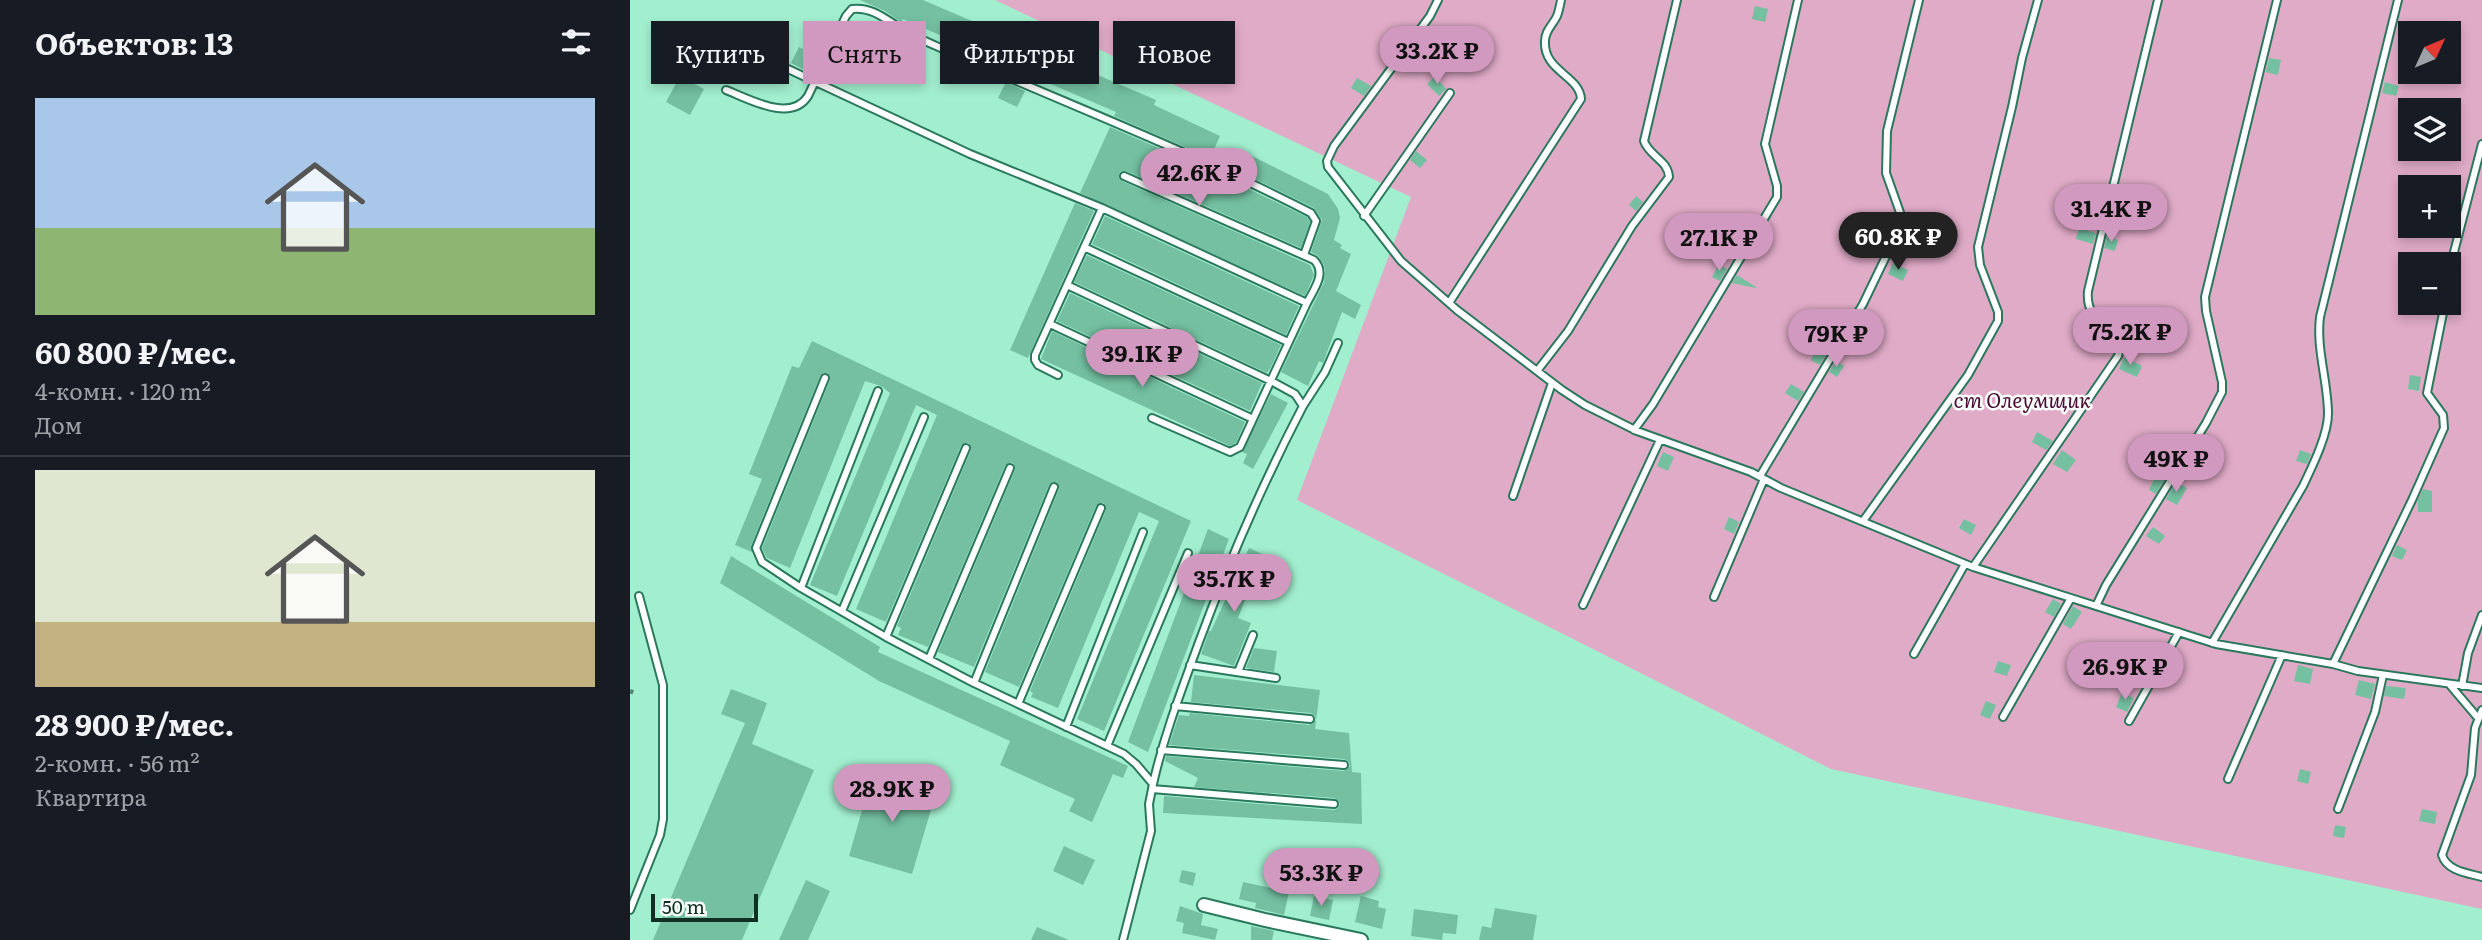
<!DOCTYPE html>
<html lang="ru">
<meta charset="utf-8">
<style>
body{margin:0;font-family:Literata,serif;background:#242831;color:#f1f3f6;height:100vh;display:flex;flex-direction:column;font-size:26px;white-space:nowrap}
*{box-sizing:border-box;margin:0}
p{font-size:23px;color:#9ea1a6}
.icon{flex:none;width:38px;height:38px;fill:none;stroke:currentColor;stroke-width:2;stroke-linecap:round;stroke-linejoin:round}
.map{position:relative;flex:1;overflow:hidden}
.sheet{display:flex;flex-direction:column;background:#171b24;width:630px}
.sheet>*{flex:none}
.top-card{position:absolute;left:21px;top:21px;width:665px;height:63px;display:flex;gap:14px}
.needle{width:46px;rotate:46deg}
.tools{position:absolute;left:1768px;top:21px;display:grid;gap:14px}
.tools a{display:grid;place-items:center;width:63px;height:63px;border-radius:0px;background:#171b24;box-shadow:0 4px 10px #0003;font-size:35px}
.scale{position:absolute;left:21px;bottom:18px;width:107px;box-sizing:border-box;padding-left:7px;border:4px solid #103024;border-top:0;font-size:19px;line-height:24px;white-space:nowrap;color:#103024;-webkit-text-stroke:5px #f8fffb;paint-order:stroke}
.price{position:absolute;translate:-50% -60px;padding:0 16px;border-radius:24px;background:#d199bf;color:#111;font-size:23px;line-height:46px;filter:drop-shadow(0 2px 4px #0008)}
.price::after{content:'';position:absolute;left:50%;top:42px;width:21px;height:16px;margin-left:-10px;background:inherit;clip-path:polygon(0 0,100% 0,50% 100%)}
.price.current{background:#222;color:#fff}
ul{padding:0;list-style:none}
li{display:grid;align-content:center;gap:14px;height:371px;padding:0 35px}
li+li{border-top:2px solid #363941}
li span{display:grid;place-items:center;height:217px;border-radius:0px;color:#555}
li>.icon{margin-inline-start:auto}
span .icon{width:126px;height:126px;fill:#fffc;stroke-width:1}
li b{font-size:30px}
h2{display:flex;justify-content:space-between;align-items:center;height:84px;padding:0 35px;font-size:30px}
.pill{padding:0 24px;border-radius:0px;background:#171b24;box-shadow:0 4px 10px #0003;font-size:24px;line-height:63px}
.pill.current{background:#d199bf;color:#111}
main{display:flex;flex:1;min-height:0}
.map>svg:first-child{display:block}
.green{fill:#e0abc7;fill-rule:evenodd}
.building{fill:#74c0a1}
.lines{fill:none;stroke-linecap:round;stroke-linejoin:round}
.service-casing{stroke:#2b795d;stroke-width:10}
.minor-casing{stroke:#2b795d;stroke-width:16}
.service{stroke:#fff;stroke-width:6}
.minor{stroke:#fff;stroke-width:12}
.rail{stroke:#538873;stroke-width:4.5;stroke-dasharray:3.5 7;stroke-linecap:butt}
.labels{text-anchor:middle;stroke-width:5;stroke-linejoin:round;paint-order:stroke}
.park-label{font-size:21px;font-style:italic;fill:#4b0b34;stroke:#f8fffb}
</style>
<main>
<section class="sheet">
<h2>Объектов: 13<svg class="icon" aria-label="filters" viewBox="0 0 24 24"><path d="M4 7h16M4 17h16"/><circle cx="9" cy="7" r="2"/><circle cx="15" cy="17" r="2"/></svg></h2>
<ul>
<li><span style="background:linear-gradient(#a9c7e8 60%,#8fb573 0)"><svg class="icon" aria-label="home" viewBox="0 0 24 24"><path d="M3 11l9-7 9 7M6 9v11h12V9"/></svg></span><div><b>60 800 ₽/мес.</b><p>4-комн. · 120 m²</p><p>Дом</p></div></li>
<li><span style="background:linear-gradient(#dfe7d0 70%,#c2b280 0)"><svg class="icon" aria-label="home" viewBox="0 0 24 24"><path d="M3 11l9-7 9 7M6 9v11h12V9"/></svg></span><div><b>28 900 ₽/мес.</b><p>2-комн. · 56 m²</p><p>Квартира</p></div></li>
</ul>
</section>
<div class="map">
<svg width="1852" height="940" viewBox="0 0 1852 940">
<rect width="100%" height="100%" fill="#a2efcf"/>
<path class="green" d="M 365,0 L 1852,0 L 1852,909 L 1201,769 L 667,500 L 781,197 ZM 1780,33 L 1818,33 L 1818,72 L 1780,72 ZM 1780,110 L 1818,110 L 1818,149 L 1780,149 ZM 1780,187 L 1818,187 L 1818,226 L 1780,226 ZM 1780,264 L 1818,264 L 1818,303 L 1780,303 Z"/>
<path class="building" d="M 230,0 L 293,0 L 526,100 L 524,105 L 590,136 L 580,158 L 484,116 L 486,112 L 402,76 L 400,80 L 381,72 L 383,67 L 273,19 L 271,22 L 255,11 Z
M 1125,6 L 1138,9 L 1135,22 L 1122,19 Z
M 250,22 L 267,33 L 260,47 L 242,39 Z
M 763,31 L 776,39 L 768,49 L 756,41 Z
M 169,47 L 188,57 L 180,73 L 161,63 Z
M 1639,58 L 1651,60 L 1648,75 L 1636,72 Z
M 50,76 L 74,89 L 60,115 L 36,102 Z
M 805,76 L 816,89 L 809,96 L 797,84 Z
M 727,78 L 741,86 L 734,96 L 721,88 Z
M 376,82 L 395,91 L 387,107 L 368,98 Z
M 1755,82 L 1769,86 L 1766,96 L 1752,93 Z
M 480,127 L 575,168 L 574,171 L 594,181 L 596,178 L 677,217 L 680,222 L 671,248 L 496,171 L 491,171 L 489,174 L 492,181 L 680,265 L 684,275 L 675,296 L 450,193 Z
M 608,149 L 698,194 L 708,209 L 710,218 L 704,240 L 712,245 L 710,248 L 721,254 L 706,291 L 731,305 L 725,319 L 712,312 L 693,363 L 689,361 L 678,386 L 651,372 L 694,282 L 695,270 L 693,263 L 688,256 L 681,252 L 692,220 L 684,208 L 600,167 Z
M 786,151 L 797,160 L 790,168 L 780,160 Z
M 1006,196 L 1013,202 L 1006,211 L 999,205 Z
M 445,203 L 464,211 L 398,358 L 380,350 Z
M 475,216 L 669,306 L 656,335 L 462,244 Z
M 1449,228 L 1466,233 L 1463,244 L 1446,239 Z
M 1280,233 L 1299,239 L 1295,253 L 1275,246 Z
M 1477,236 L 1488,240 L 1485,251 L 1474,248 Z
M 457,255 L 651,345 L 641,367 L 637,373 L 444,282 Z
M 1263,263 L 1278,270 L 1273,281 L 1258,274 Z
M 1089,264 L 1097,269 L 1090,281 L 1082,277 Z
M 1107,275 L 1126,287 L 1126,288 L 1102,283 Z
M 440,293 L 632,383 L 620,411 L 427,321 Z
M 1199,322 L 1211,328 L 1190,365 L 1181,360 Z
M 422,331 L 615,422 L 606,443 L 600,446 L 411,359 Z
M 182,341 L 561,521 L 474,731 L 447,719 L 529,521 L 509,512 L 428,708 L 401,697 L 403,693 L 400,691 L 476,510 L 474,503 L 470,503 L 466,506 L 389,687 L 355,672 L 429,489 L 427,482 L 423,482 L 419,485 L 344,667 L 308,652 L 385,470 L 383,463 L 379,463 L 375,466 L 298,647 L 268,635 L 271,628 L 267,626 L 341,450 L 339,443 L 335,443 L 331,446 L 256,622 L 226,609 L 307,415 L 286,405 L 207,596 L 180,585 L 260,393 L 251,386 L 235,381 L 160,568 L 137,558 L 132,548 L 200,380 L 198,373 L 194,373 L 190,376 L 121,546 L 122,552 L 105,545 L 132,479 L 119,474 L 162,366 L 169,368 Z
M 1494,357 L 1512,366 L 1507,377 L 1489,369 Z
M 1206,361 L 1214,366 L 1207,377 L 1199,372 Z
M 1780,375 L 1791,377 L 1789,391 L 1778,389 Z
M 1161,384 L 1174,392 L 1168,401 L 1155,393 Z
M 641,394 L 658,403 L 623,469 L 613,463 L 617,454 L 612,452 Z
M 1407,432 L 1423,441 L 1416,450 L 1402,442 Z
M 1432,450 L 1446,460 L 1437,472 L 1423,464 Z
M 1670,450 L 1681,454 L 1677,464 L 1666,461 Z
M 1033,452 L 1044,457 L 1038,471 L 1027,466 Z
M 1527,473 L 1536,477 L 1526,494 L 1519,490 Z
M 1546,482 L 1557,488 L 1547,505 L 1536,499 Z
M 1793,489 L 1802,491 L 1802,512 L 1788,512 L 1788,500 Z
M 1099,517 L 1109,522 L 1104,534 L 1094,529 Z
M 1334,519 L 1346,525 L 1341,535 L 1329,528 Z
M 1523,527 L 1535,536 L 1529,544 L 1516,536 Z
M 578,529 L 599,539 L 518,752 L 498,742 Z
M 1767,545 L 1777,550 L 1772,560 L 1762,556 Z
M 619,548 L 637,556 L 623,586 L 621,585 L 608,618 L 621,623 L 604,666 L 571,654 L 579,631 L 581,631 Z
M 101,556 L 250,647 L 248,652 L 498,766 L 493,778 L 483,774 L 462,822 L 439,811 L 445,799 L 370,765 L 380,741 L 249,681 L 90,583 Z
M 1423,599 L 1431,604 L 1424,617 L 1415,612 Z
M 1443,606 L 1452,612 L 1441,629 L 1433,624 Z
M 624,648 L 647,651 L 644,672 L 616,668 Z
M 1368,661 L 1381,665 L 1377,676 L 1364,672 Z
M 1668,665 L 1683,669 L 1680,684 L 1664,681 Z
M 564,675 L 690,690 L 685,729 L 719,733 L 722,772 L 731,773 L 732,824 L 533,813 L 534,796 L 704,810 L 708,808 L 710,804 L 704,798 L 564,787 L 568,778 L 535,761 L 536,756 L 714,771 L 720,766 L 719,762 L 714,759 L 539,745 L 549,715 L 559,716 L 560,713 L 679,725 L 686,720 L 685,716 L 681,713 L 561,702 Z
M 1729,680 L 1745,684 L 1741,699 L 1725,695 Z
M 1756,686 L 1776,688 L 1774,699 L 1754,696 Z
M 101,689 L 137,703 L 122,744 L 184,770 L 112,940 L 23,940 L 115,723 L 91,714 Z
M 1492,693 L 1504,698 L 1497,712 L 1486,707 Z
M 1356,701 L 1366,705 L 1360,719 L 1350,715 Z
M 1670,769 L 1681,772 L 1678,784 L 1667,781 Z
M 242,775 L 306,793 L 282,874 L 219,856 Z
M 1792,809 L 1807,812 L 1805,824 L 1789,821 Z
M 1705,825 L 1716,827 L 1714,838 L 1703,836 Z
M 434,846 L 465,860 L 453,885 L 423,871 Z
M 552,870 L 566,873 L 563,886 L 549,882 Z
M 176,880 L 200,891 L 178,940 L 149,940 Z
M 613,882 L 659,892 L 654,915 L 625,908 L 626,903 L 609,899 Z
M 684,896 L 703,900 L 699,920 L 680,916 Z
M 731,896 L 749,901 L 748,907 L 756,909 L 752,929 L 725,922 Z
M 550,906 L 573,914 L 571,925 L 588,929 L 585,940 L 552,933 L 554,923 L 546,921 Z
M 865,908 L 907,915 L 903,940 L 849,940 L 852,926 L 861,928 Z
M 784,909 L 828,915 L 826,934 L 813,933 L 812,940 L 781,936 Z
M 621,926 L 644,931 L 642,940 L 621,940 Z
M 407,927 L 439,940 L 401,940 Z"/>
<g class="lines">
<g class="service-casing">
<path id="service" d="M 808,0 L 800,16 L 704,146 L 697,161 L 698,167 L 771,261 L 827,310 L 932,390 L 955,405 L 1007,431 L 1121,472 L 1151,488 L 1343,567 L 1586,644 L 1703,664 L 1728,671 L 1852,688
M 158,69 L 340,154 L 472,208 L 677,303 L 623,419 L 420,324
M 96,90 C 119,99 161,123 178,96 L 216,16 L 222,9 C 243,6 259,22 275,31 C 285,36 294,41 304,45 C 429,101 559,150 681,213 L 686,221 L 674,255
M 494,176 L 684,260 C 697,273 684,289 677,303
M 734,216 L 820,93
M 454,247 L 658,342
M 437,285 L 641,381 L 665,394 L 673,406 C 633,483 599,561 569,642 C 552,689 534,735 523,784
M 1818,290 L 1824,252 L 1852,144
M 819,303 L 951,99 C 950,76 913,71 915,41 C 915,30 923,25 927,16 C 929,11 930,5 931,0
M 907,371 L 938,331 L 1002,226 L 1039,177 C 1038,160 1019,156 1014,141 L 1047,0
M 428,375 L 408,365 L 405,360 L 405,355 L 472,208
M 195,378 L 126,548 L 132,562 L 171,588 L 256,637 L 344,683 L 494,754 L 506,764 L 523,784 L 519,804 L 521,831 L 493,940
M 673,406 L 695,372 L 708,343
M 522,418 L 600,452 L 610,447 L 623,419
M 1004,430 L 1023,404 L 1147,197 L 1147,186 L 1135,144 L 1168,0
M 1130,476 L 1233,304 L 1273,221 L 1256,173 L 1257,131 L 1289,0
M 883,496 L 922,383
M 1233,521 L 1338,375 L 1368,321 L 1368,312 L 1350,265 L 1348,247 L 1382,107 L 1392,58 L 1408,0
M 1343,567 L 1488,356 C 1502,317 1454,333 1458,291 L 1528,0
M 171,588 L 248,391
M 1084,597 L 1134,479
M 953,605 L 1030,440
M 1466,606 L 1476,585 L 1576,423 L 1592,392 L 1592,382 L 1576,311 L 1575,297 L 1647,0
M 212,611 L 294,417
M 256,637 L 336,448
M 1582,643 L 1673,486 C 1682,467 1698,435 1698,414 C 1698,382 1686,349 1690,317 L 1768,0
M 1284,654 L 1335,564
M 299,659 L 380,468
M 1703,664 L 1782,500 L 1814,428 L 1813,415 L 1797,393 L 1815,303
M 560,665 L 646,678
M 608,672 L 623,635
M 344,683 L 424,487
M 1820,685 L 1848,718
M 1832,686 L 1838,653 L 1852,615
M 388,704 L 471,508
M 545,706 L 680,719
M 1852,710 L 1845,728 L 1841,775 L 1812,855 C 1817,871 1837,873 1852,877
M 1373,717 L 1441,598
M 1499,721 L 1549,632
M 436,727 L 513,532
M 477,746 L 558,553
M 531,750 L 714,765
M 1598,779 L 1652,655
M 522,789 L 704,804
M 1708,809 L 1745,712 L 1753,675
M 0,910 L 30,835 L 33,819 L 33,685 L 9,596"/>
</g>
<g class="minor-casing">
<path id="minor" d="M 574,905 L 635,920 L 731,940"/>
</g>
<use href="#service" class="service"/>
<use href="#minor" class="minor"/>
<path class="rail" d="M 0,691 L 5,693"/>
</g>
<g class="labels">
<g class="park-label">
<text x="1392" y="408">ст Олеумщик</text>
</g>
</g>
</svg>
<div class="tools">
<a><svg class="needle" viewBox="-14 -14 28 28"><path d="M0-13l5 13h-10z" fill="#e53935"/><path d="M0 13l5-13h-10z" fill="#9ea1a6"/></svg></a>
<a><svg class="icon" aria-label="layers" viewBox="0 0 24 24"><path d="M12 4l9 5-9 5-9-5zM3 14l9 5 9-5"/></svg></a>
<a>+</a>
<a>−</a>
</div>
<div class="scale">50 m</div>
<b class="price" style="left:807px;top:86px">33.2K ₽</b>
<b class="price" style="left:569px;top:208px">42.6K ₽</b>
<b class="price" style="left:1481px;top:244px">31.4K ₽</b>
<b class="price current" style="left:1268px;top:272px">60.8K ₽</b>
<b class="price" style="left:1089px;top:273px">27.1K ₽</b>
<b class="price" style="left:1500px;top:367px">75.2K ₽</b>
<b class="price" style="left:1206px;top:369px">79K ₽</b>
<b class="price" style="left:512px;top:389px">39.1K ₽</b>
<b class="price" style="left:1546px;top:494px">49K ₽</b>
<b class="price" style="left:604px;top:614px">35.7K ₽</b>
<b class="price" style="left:1495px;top:702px">26.9K ₽</b>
<b class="price" style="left:262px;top:824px">28.9K ₽</b>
<b class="price" style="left:691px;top:908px">53.3K ₽</b>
<div class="top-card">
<a class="pill">Купить</a>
<a class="pill current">Снять</a>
<a class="pill">Фильтры</a>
<a class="pill">Новое</a>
</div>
</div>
</main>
